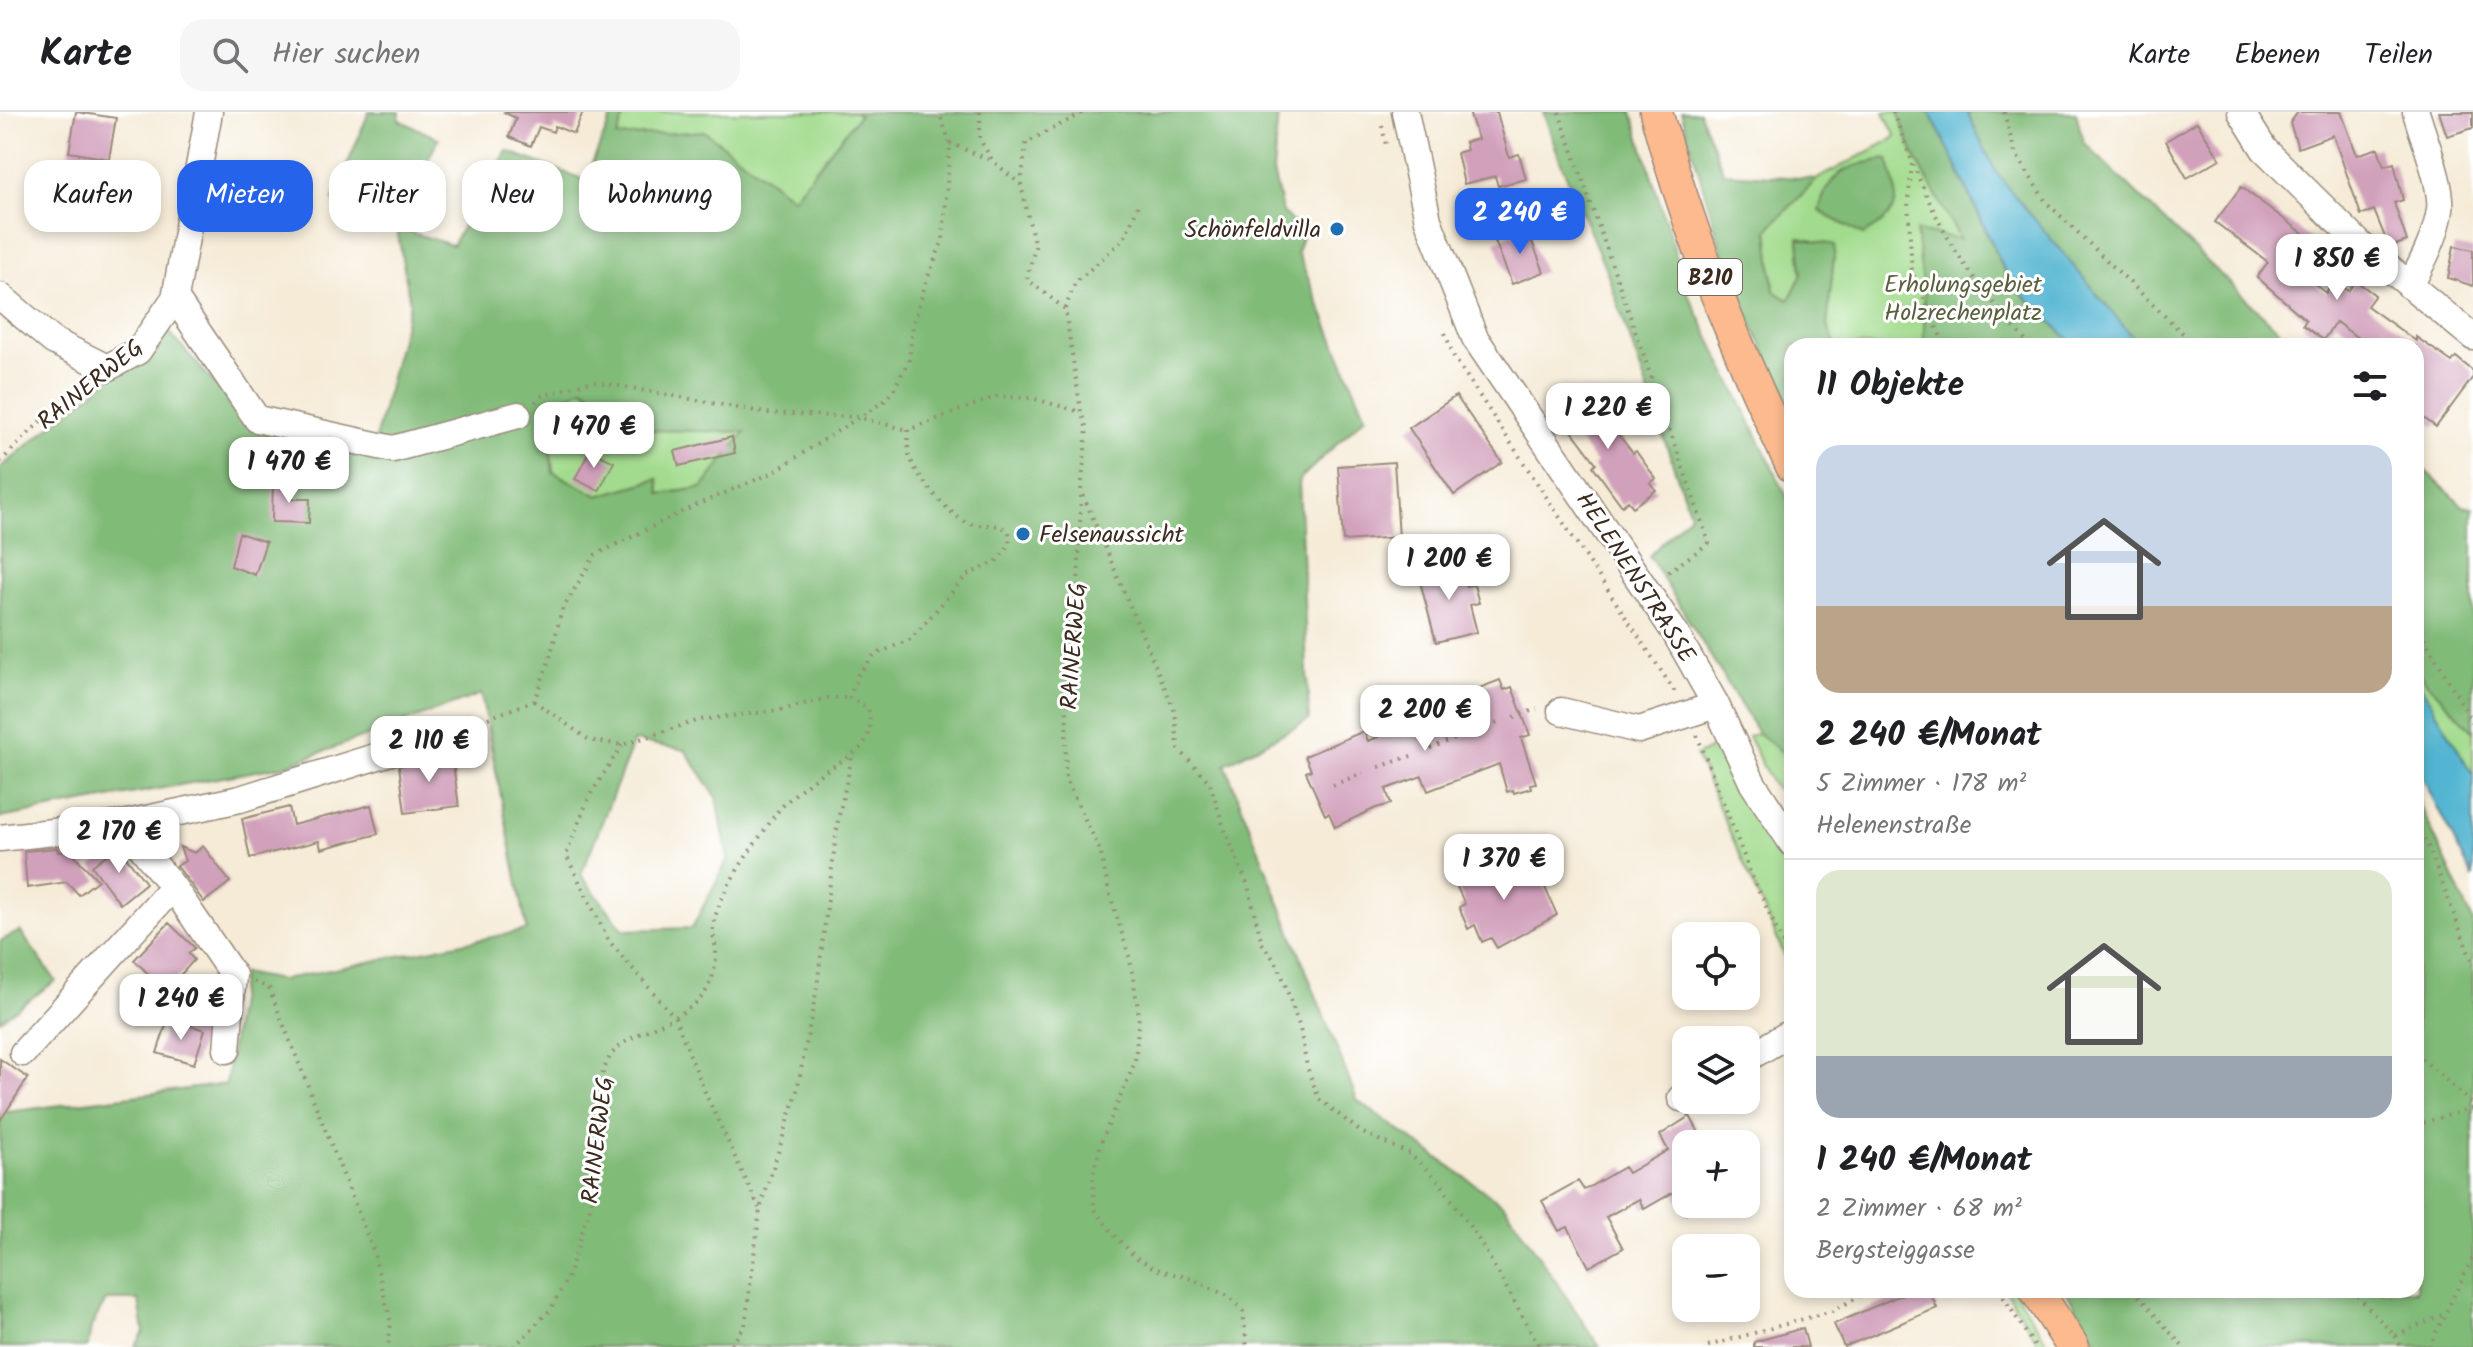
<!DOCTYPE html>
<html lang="de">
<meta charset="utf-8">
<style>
body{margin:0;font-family:Kalam,sans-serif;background:#f6f6f6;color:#202124;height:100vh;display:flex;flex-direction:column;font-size:30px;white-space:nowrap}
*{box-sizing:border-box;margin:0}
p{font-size:26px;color:#757577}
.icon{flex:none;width:44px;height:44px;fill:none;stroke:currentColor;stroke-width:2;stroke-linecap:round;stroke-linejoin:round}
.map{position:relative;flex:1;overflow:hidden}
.details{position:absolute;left:1784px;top:226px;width:640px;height:960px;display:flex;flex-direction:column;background:#fff;border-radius:24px;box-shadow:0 4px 12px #0003}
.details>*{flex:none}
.top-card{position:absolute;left:24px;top:48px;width:760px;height:72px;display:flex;gap:16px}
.fabs{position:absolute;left:1672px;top:810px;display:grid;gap:16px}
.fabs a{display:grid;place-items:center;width:88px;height:88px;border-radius:16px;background:#fff;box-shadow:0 4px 12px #0003;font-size:40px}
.price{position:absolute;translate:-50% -68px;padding:0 18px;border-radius:16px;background:#fff;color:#222;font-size:26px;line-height:52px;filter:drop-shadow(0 2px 4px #0008)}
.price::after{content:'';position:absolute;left:50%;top:48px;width:24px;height:18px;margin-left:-12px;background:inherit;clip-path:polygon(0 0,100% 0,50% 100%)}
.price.active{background:#2563eb;color:#fff}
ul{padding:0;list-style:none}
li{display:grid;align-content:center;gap:16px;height:424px;padding:0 32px}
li+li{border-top:2px solid #e0e0e0}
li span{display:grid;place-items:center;height:248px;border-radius:24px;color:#555}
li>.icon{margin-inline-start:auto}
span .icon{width:144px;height:144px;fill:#fffc;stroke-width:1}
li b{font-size:34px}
h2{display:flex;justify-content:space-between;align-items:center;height:96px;padding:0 32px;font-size:34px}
.pill{padding:0 28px;border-radius:24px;background:#fff;box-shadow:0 4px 12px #0003;font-size:28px;line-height:72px}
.pill.active{background:#2563eb;color:#fff}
header{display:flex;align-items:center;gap:48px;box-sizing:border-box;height:112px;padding:0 40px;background:#fff;border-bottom:2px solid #e0e0e0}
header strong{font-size:38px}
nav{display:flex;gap:44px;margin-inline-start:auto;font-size:28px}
.search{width:560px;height:72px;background:#f6f6f6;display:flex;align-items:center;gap:20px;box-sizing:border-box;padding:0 28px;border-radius:24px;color:#757577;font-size:30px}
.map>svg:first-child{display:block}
.green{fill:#a2db8d;stroke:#6e8256;stroke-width:2}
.forest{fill:#81bb78;stroke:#5e724b;stroke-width:2;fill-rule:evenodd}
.water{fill:#52b5d1;stroke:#467078;stroke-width:2}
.building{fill:#d1a0bb}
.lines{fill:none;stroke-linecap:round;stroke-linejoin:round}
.minor-casing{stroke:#988a7a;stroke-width:29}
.major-casing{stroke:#988a7a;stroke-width:35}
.path{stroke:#988a7a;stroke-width:4;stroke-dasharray:2 6;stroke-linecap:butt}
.minor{stroke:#fff;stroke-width:26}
.major{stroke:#fcba8e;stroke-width:32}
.poi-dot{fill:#1f6fb2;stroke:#fff;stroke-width:3}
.labels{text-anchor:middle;stroke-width:6;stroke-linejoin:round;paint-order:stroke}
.shield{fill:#fff;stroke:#766a62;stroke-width:2}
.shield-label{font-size:22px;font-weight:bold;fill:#3b2a1e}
.poi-label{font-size:24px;fill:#3b2a1e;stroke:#fff;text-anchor:end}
.park-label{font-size:24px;fill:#5a5f3f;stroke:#fff}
.street-label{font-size:24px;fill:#3b2a1e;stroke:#fff}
</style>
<header>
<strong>Karte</strong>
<div class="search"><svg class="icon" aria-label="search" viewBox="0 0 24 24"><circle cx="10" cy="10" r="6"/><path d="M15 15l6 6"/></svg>Hier suchen</div>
<nav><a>Karte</a><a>Ebenen</a><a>Teilen</a></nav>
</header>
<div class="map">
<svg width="2473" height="1235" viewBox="0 0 2473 1235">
<rect width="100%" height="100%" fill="#fff"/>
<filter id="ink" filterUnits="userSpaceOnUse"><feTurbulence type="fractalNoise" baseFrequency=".0125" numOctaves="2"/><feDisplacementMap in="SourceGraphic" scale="16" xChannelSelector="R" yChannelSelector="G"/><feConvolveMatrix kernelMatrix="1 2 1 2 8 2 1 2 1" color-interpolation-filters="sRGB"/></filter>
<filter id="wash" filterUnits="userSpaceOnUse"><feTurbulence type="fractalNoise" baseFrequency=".006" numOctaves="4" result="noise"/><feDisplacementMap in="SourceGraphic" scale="32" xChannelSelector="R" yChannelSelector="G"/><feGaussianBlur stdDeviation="1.8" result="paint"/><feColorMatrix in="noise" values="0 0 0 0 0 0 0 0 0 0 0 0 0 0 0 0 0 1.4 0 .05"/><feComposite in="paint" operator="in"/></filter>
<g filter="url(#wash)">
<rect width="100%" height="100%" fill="#f5ebd7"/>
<path class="green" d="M 625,0 L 856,0 L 860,2 L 793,86 L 704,20 L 616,25 Z
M 1884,0 L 1929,0 L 1950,40 L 2009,170 L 2076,234 L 1924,226 L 1924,234 L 1836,234 L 1827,214 L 1835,133 L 1799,126 L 1802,162 L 1789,188 L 1774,179 L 1768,117 L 1817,67 L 1896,25 Z
M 583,276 L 646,318 L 746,320 L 702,376 L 659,382 L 657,367 L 598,384 L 553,360 L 546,297 Z
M 2416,407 L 2473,530 L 2473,663 L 2416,565 Z
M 1758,621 L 1792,648 L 1792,692 L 1772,672 L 1748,624 Z
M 1713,635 L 1760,709 L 1792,744 L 1792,860 L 1696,644 Z
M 2005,1178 L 2014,1178 L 2050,1235 L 2041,1235 Z"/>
<path class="forest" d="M 369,0 L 400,0 L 399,8 L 439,27 L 402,95 L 333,88 Z
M 614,0 L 625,0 L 617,25 L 704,19 L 793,86 L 859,3 L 856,0 L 1278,0 L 1273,60 L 1282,99 L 1303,122 L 1297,140 L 1366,304 L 1299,368 L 1309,608 L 1225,652 L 1357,988 L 1505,1094 L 1600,1235 L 135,1235 L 144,1220 L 139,1188 L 106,1188 L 91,1215 L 88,1235 L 0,1235 L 0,1001 L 226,972 L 242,861 L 280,868 L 527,818 L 481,582 L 284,654 L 0,706 L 0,356 L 168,219 L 254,316 L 372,340 L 410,191 L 397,116 L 452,133 L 507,39 L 585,68 ZM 583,276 L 646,318 L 745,320 L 702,376 L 660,382 L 658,367 L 598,384 L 553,360 L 546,298 ZM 634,629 L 685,638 L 717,686 L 728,747 L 692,816 L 624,818 L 581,763 Z
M 1543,0 L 1632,0 L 1688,182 L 1792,395 L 1792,648 L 1758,621 L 1649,444 L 1690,402 L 1607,160 L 1563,56 Z
M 1681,0 L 1699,0 L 1724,61 L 1817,67 L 1768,117 L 1774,179 L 1789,188 L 1802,162 L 1799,126 L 1835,133 L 1827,214 L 1836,234 L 1792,234 L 1792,297 L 1731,169 Z
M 1898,0 L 1929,0 L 1950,40 L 2009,170 L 2076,234 L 1924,234 L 1924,182 L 1916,119 L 1960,127 L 1914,43 Z
M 1967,0 L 2076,0 L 2083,30 L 2295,234 L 2140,234 L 1996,62 Z
M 1888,47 C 1900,89 1904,98 1863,123 L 1819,99 C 1828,58 1849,53 1888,47 Z
M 2416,350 L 2463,394 L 2473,395 L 2473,619 L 2416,559 Z
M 2416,684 L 2473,809 L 2473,1235 L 2100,1235 L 2065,1178 L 2416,1178 Z
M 20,819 L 56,869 L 0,908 L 0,829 Z"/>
<path class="water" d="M 1929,0 L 1967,0 L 1997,62 L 2140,234 L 2076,234 L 2010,170 L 1950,40 Z
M 2416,565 L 2473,663 L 2473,766 L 2416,653 Z"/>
<g id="blocks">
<path class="building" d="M 76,0 L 116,6 L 109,47 L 69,40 Z
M 503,0 L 583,0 L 574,22 L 555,14 L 553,20 L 539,15 L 531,34 L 509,25 L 516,6 Z
M 1469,0 L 1497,0 L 1509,45 L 1519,42 L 1526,67 L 1498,74 L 1495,64 L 1464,72 L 1457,41 L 1467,38 L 1465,30 L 1478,27 Z
M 2298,0 L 2341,0 L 2357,43 L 2378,36 L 2384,54 L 2394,51 L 2403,88 L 2394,91 L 2407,129 L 2389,135 L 2374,98 L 2361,103 L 2333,23 L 2298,36 L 2290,11 Z
M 2439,0 L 2473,0 L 2473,16 L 2447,24 Z
M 2197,10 L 2220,47 L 2187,66 L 2166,29 Z
M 2241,75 L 2315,130 L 2295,156 L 2326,181 L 2334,169 L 2348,179 L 2356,169 L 2375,183 L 2367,194 L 2416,229 L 2416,225 L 2452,250 L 2456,245 L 2473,259 L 2473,265 L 2436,315 L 2416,300 L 2416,234 L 2369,234 L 2336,210 L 2323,228 L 2303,213 L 2306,208 L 2257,165 L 2268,150 L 2215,110 Z
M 1527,117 L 1544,160 L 1512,172 L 1495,129 Z
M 2454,134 L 2473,138 L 2473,174 L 2448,166 Z
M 1584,279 L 1595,293 L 1600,289 L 1610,302 L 1605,306 L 1633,341 L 1636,339 L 1656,367 L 1650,371 L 1656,378 L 1633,395 L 1628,389 L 1622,394 L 1593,354 L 1596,351 L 1557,299 Z
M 1456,284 L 1502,350 L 1454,383 L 1409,316 Z
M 732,325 L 735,341 L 679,354 L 675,339 Z
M 590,338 L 614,350 L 599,379 L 575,367 Z
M 1394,350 L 1399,425 L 1343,429 L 1338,354 Z
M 273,368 L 293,369 L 292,387 L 310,387 L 309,411 L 272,410 Z
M 239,421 L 266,430 L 255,463 L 231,454 Z
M 1460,451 L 1466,474 L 1474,473 L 1479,491 L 1470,493 L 1477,520 L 1436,530 L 1418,462 Z
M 1500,568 L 1504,578 L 1512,575 L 1530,623 L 1521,626 L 1536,671 L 1530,672 L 1531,676 L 1514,681 L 1513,678 L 1507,680 L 1499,652 L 1428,679 L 1422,664 L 1386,677 L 1391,692 L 1376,696 L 1335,715 L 1329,701 L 1325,703 L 1306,660 L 1311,658 L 1305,644 L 1364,619 L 1368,629 L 1403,615 L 1400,607 Z
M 451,638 L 459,694 L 405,701 L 399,654 Z
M 371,693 L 378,722 L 321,737 L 319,729 L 250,746 L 242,707 L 289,695 L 293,713 Z
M 118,734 L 146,771 L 120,792 L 92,754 Z
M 203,734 L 230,770 L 204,790 L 177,754 L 185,749 L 180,735 L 195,741 Z
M 57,736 L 58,740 L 70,739 L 98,768 L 79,783 L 67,770 L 27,776 L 24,739 Z
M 1520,742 L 1532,770 L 1541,766 L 1557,803 L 1497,836 L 1491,826 L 1482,830 L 1475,813 L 1468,817 L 1459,795 L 1465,792 L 1455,771 Z
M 169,811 L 195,836 L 188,841 L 194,848 L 166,879 L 134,848 Z
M 168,907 L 205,918 L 194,952 L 157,941 Z
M 0,947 L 28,966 L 0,1009 Z
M 1690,1004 L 1705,1032 L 1686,1032 L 1686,1103 L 1674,1080 L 1644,1097 L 1639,1087 L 1606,1105 L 1623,1136 L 1589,1155 L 1568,1115 L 1559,1119 L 1542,1089 L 1578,1069 L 1584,1078 L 1624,1055 L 1628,1061 L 1668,1038 L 1660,1023 Z
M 1912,1178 L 1929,1178 L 1937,1196 L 1844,1235 L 1834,1212 Z
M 1803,1216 L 1808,1235 L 1754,1235 L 1754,1230 Z"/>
</g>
</g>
<g filter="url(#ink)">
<use href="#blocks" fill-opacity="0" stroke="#988a7a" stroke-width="2"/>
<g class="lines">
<g class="minor-casing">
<path id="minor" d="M 1405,0 L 1428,108 L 1475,226 L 1674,519 L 1716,593 L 1753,672 L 1792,731
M 2241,0 L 2264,37 L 2362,134 L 2473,225
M 2410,174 C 2423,149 2436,125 2440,98 C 2443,73 2423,25 2416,0
M 0,184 L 53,229 L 107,256 L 138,239 L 175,186 L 209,0
M 175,186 L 257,307 L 393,337 L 518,303
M 1561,599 L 1639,618 L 1716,593
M 123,712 L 173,775 L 233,863 L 227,938
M 0,726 L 123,712 L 240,687 L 468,616
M 23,941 L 173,775
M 1746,947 L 1792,920
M 1681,986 L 1686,983"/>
</g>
<g class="major-casing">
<path id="major" d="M 1656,0 C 1689,123 1738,240 1792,354
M 2036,1178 L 2073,1235"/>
</g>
<path class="path" d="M 980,0 L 980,28 L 993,49 L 1021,73 L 1035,135 L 1027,167 L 1065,197 L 1081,300 L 1087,317 L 1081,379 L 1076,543 L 1067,599 L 1065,666 L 1100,738 L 1109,780 L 1130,847 L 1139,903 L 1135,950 L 1102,1028 L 1093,1062 L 1094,1096 L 1114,1123 L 1135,1145 L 1156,1157 L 1192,1167 L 1230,1185 L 1243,1199 L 1247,1235
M 1559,0 L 1709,431 L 1664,463
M 1893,0 C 1911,48 1930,98 1957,141 C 1978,174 2004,204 2030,234
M 2004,0 L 2015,41 L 2046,90 L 2196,234
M 1382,14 L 1386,33
M 950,31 L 992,49
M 1912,52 L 1908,89 L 1912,160 L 1945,234
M 1021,73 L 1026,31 L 1084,0
M 1065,197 L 1075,171 L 1124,127 L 1138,94
M 1445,221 L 1454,245 L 1677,583
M 535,290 L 542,284 L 592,269 L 767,301 L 857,305 L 908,318
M 0,350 L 43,307 L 80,283 L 92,272
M 1083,383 L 1175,600 L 1178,636 L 1210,671 L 1225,719 L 1248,774 L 1262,831 L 1279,855 L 1300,916 L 1307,955 L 1319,987 L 1361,1020 L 1410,1042 L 1439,1069 L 1481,1131 L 1540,1235
M 2416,512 L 2473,611
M 849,586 L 858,563 L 874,543 L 911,527 L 967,463 L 996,450 L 1010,432 L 1009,420 C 996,408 982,417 967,411 C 949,403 914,362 909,343 C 907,336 909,326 908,318 L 998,284 L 1031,286 L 1081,300
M 534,589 L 589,628 L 622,633 L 699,608 L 781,598 L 828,586 L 849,586
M 1514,605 L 1537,597
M 488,606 L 534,589 L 549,549 L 562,498 L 595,443 L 696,393 L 772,361 L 884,289 L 894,277 L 909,248 L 913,213 L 927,167 L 943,128 L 950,31 L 939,0
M 1473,620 L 1498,610
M 1697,623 L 1751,762 L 1792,851
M 622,633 L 589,685 L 566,743 L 609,829 L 675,906 L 707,985 L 759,1096
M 1430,636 L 1457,626
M 1379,655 L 1414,643
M 1333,673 L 1363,661
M 2416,713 L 2428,734 L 2473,852
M 254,870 L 269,876 L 373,1138 L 391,1211 L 388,1235
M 2416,941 L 2473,993
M 2416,1013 L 2473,996
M 1999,1178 L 2035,1235
M 2133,1178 L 2183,1235
M 2352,1178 L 2395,1224 L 2445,1202
M 2395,1224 L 2401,1235
M 1708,1234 L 1832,1199 L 1872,1178
M 514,1235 L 550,1198 L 567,1167 L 591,1093 L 603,959 C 606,954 608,947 611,943 C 631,918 675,912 699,888 C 711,876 717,855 716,838 C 715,830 712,821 713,814 C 721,774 753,736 775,703 C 784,690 812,667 825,659 C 853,642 877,635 868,596 L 849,586
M 724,1235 L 731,1233 L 745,1214 L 760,1097 L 796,984 L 817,875 L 838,708 L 852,645
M 2429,1235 L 2473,1145"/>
<use href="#minor" class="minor"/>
<use href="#major" class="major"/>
</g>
</g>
<g class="poi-dot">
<circle cx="1337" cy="117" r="8"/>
<circle cx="1023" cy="422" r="8"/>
</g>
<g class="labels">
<rect class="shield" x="1678" y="147" width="64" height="36" rx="6"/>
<g class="shield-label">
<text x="1710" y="173">B210</text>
</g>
<g class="poi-label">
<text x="1321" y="125">Schönfeldvilla</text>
<text x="1039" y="430" text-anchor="start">Felsenaussicht</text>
</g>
<g class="park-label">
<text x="1963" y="180">Erholungsgebiet<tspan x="1963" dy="28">Holzrechenplatz</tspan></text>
</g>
<g class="street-label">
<text transform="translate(90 272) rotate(-39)" y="8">RAINERWEG</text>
<text transform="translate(1636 465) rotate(57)" y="8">HELENENSTRASSE</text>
<text transform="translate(1073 534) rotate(-86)" y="8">RAINERWEG</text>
<text transform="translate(597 1028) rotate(-83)" y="8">RAINERWEG</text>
</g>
</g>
</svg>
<div class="fabs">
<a><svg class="icon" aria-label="locate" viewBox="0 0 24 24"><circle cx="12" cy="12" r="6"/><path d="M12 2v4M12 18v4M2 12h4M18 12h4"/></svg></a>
<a><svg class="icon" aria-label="layers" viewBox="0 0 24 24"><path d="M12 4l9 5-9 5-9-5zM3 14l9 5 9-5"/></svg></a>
<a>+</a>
<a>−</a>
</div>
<b class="price active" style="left:1520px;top:144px">2 240 €</b>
<b class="price" style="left:2337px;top:190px">1 850 €</b>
<b class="price" style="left:1608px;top:339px">1 220 €</b>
<b class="price" style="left:594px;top:358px">1 470 €</b>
<b class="price" style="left:289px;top:393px">1 470 €</b>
<b class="price" style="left:1449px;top:490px">1 200 €</b>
<b class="price" style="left:1425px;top:641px">2 200 €</b>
<b class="price" style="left:429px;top:672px">2 110 €</b>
<b class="price" style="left:119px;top:763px">2 170 €</b>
<b class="price" style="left:1504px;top:790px">1 370 €</b>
<b class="price" style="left:181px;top:930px">1 240 €</b>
<div class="top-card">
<a class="pill">Kaufen</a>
<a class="pill active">Mieten</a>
<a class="pill">Filter</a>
<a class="pill">Neu</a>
<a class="pill">Wohnung</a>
</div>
<section class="details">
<h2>11 Objekte<svg class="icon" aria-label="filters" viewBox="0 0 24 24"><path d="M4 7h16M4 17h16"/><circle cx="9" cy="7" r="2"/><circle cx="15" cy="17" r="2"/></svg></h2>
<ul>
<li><span style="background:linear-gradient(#c9d6e8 65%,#b9a48a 0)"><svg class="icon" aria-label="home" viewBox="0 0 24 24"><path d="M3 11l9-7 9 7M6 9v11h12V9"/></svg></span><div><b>2 240 €/Monat</b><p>5 Zimmer · 178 m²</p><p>Helenenstraße</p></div></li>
<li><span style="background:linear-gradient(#dfe7d0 75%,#9aa5b1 0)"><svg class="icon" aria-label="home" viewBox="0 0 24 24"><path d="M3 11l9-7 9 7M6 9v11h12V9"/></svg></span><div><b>1 240 €/Monat</b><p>2 Zimmer · 68 m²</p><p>Bergsteiggasse</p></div></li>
</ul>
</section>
</div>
